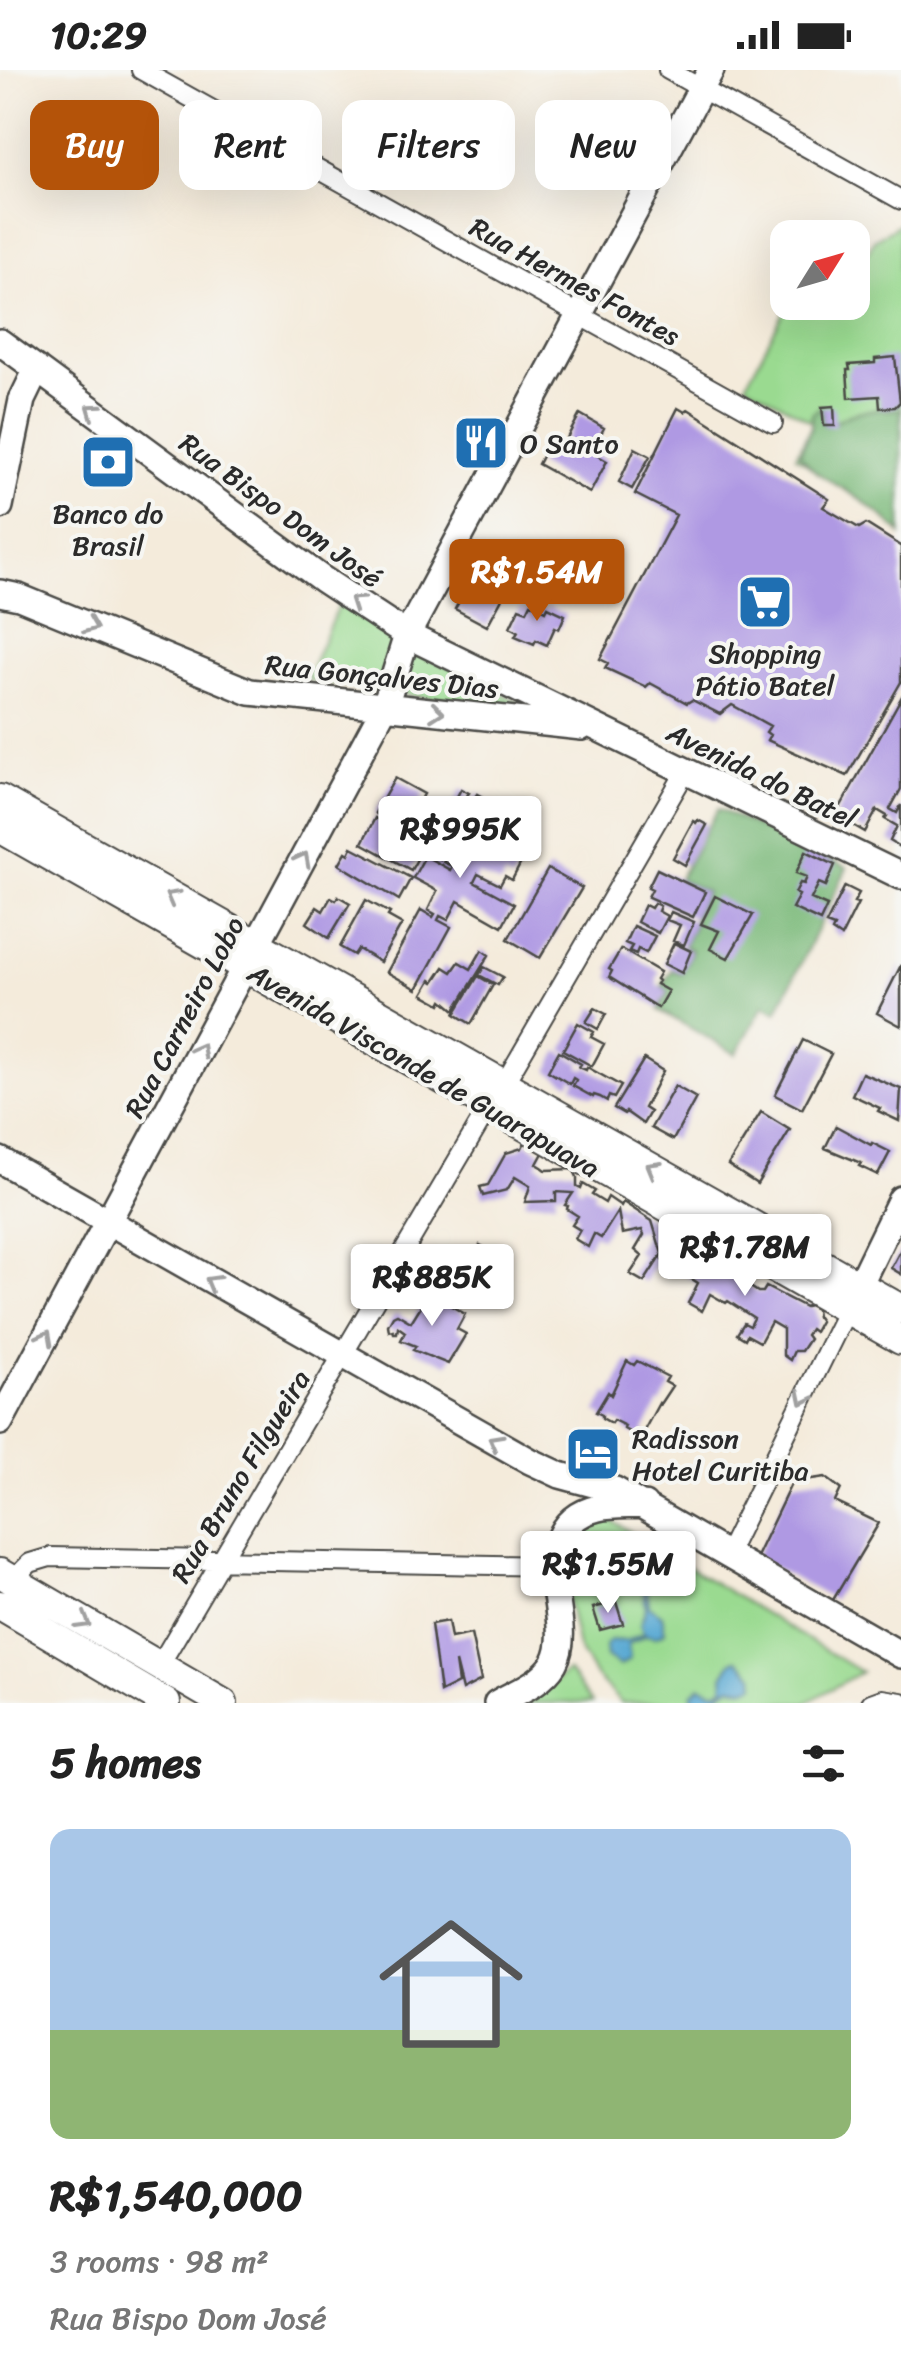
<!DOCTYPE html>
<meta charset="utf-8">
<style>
body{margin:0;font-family:Sriracha,sans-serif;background:#f6f6f6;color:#222;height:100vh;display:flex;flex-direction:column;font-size:38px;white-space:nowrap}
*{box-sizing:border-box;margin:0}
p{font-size:32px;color:#767676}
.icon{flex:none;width:55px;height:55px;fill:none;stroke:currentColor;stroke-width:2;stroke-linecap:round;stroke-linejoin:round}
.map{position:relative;height:1633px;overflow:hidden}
.sheet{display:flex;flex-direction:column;background:#fff;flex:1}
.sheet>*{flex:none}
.guide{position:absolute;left:30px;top:30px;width:842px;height:90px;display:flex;gap:20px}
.needle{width:65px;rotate:53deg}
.tools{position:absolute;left:770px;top:150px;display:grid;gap:20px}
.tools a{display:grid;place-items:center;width:100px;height:100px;border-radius:20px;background:#fff;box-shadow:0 10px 40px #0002;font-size:50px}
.price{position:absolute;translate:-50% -85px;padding:0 22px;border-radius:10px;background:#fff;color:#222;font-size:32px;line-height:65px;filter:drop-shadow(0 2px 5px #0008)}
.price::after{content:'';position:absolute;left:50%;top:60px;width:30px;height:22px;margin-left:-15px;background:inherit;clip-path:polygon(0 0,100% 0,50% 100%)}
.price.on{background:#b45309;color:#fff}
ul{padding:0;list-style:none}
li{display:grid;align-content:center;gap:20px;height:530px;padding:0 50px}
li span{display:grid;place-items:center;height:310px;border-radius:20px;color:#555}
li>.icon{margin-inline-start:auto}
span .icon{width:180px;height:180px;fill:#fffc;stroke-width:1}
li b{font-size:42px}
h2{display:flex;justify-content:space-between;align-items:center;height:120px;padding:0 50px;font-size:42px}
.chip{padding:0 35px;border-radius:20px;background:#fff;box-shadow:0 10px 40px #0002;font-size:35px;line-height:90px}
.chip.on{background:#b45309;color:#fff}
.status{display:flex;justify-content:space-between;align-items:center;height:70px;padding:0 50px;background:#fff;direction:ltr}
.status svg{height:28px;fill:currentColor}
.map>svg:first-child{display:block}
.green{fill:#9ada90;stroke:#62825e;stroke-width:2.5}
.forest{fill:#7bba7a;stroke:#537252;stroke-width:2.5}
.water{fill:#59a9d3;stroke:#426a7f;stroke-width:2.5}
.building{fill:#af99e3}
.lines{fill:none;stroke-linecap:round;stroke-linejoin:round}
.street-casing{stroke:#494845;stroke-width:22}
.secondary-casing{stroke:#494845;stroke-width:30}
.primary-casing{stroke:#494845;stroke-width:32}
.street{stroke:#fff;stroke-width:18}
.secondary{stroke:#fff;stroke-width:25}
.primary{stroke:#fff;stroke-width:28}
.oneway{stroke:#a0a0a0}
.labels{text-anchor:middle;stroke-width:8;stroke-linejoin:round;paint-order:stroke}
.street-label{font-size:28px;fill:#2b2b2b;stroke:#f6f6f2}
.poi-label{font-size:28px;fill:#2b2b2b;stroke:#f6f6f2;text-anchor:start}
</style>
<div class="status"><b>10:29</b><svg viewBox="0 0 49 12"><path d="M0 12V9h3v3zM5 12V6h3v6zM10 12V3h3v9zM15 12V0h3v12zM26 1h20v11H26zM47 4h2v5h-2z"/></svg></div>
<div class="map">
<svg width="901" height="1633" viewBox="0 0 901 1633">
<rect width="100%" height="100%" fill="#f6f6f2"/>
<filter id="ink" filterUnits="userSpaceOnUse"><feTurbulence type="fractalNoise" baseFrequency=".01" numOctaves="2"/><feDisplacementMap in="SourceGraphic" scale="20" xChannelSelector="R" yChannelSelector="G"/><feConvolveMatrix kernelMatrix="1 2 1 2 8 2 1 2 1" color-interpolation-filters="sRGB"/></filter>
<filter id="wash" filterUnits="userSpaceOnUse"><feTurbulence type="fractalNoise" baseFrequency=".0048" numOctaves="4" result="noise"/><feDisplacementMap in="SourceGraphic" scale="40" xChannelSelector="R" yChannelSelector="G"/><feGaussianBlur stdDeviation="2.25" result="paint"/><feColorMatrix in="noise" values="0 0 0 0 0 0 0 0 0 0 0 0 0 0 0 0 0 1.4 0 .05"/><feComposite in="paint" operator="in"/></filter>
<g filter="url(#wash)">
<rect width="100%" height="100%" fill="#f4ebdb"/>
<path class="green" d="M 901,153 L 899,199 L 901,202 L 901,454 L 796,386 L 813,352 L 746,314 L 789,233 L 852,232 L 853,211 L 874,170 Z
M 339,534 L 540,644 L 306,610 Z
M 593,1448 L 607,1448 L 861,1602 L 806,1633 L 621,1633 L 594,1604 L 578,1578 L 566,1520 L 571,1494 L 583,1461 Z
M 568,1601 L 592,1633 L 523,1633 Z"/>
<path class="forest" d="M 820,337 L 822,340 L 824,355 L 829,356 C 856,336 869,341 901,339 L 901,464 C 889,450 866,433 850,423 C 829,409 815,406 800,384 L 811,357 L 812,344 Z
M 718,739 L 847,798 L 777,942 L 764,935 L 736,984 L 659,940 L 669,922 L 662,916 L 672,900 L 682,904 L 692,880 L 684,876 L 695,852 L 693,850 L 706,822 L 679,809 Z"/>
<path class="water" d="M 646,1476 L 660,1481 L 668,1491 L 661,1504 L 647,1519 L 649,1536 L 662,1545 L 665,1562 L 656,1567 L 646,1565 L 628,1574 L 630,1589 L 620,1596 L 606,1587 L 605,1576 L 610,1570 L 626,1571 L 644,1563 L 640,1555 L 646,1538 L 643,1518 L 624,1496 L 624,1485 L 637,1478 Z
M 738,1590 L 754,1604 L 755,1615 L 746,1618 L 730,1616 L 719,1624 L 723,1633 L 693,1633 L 692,1624 L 700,1616 L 715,1622 L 724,1617 L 723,1606 L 732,1591 Z"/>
<g id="blocks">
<path class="building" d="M 895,287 L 900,332 L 895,337 L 880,338 L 879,326 L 849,328 L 847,300 L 850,300 L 849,295 L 875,293 L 875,289 Z
M 834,336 L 835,356 L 824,356 L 822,337 Z
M 678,338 L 685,342 L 688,339 L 829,429 L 823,437 L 859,458 L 866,454 L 901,476 L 901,612 L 847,706 L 767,670 L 770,665 L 766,662 L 770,656 L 732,635 L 720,644 L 692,630 L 687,633 L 650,613 L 646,617 L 605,598 L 608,593 L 600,589 L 676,445 L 635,424 Z
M 580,344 L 604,358 L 591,382 L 607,391 L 590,423 L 538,394 L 550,371 L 562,377 Z
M 635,378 L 650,386 L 632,419 L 619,412 Z
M 475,503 L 507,519 L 487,556 L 455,539 Z
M 531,533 L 546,541 L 548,537 L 565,545 L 559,559 L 555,557 L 547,575 L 536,570 L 534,574 L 515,566 L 518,561 L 510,557 L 519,538 L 527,541 Z
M 901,628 L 901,719 L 890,739 L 897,743 L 901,735 L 901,778 L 890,771 L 897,756 L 885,749 L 887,746 L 877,740 L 865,762 L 836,745 Z
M 395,708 L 424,724 L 404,759 L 375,743 Z
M 461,719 L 469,723 L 466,727 L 473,730 L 477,724 L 486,729 L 483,733 L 489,737 L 491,732 L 501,737 L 489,757 L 502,764 L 506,757 L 529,769 L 523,779 L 527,781 L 512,810 L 505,806 L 500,815 L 478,804 L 474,812 L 514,834 L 502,856 L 458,831 L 448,850 L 440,846 L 438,850 L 451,857 L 417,919 L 387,902 L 421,840 L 433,847 L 435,844 L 428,840 L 437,821 L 413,808 L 425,786 L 450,800 L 452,796 L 443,792 L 456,769 L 452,767 L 440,789 L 428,782 L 450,742 L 480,758 L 481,755 L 451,738 Z
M 424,734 L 442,744 L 411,800 L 362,773 L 375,748 L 406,765 Z
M 698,750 L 707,755 L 685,795 L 673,788 L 693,751 L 696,753 Z
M 352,777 L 411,808 L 399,830 L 339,794 L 346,782 L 349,784 Z
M 806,781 L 835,795 L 826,816 L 819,813 L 811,829 L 827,836 L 820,851 L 792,838 L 799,825 L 795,823 L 800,813 L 804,814 L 807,807 L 796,803 Z
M 548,799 L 582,818 L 540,888 L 508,869 Z
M 657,799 L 705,822 L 693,847 L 648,827 L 652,819 L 648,817 Z
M 845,816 L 859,823 L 854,832 L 858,833 L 841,867 L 832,861 L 834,857 L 826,854 Z
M 338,826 L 350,833 L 329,868 L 307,853 L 317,837 L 323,841 L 331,827 L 336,830 Z
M 715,826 L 753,845 L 728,888 L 710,879 L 719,861 L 701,854 Z
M 366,830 L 390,843 L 388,846 L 402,854 L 380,892 L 358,879 L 354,885 L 340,877 Z
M 654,833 L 660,836 L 658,841 L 667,846 L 658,863 L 637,852 L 645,835 L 651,838 Z
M 671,842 L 694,852 L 684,875 L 673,871 L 680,855 L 667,850 Z
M 633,856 L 655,866 L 646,883 L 638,879 L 636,884 L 629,881 L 632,876 L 625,873 Z
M 674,873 L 691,881 L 682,903 L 664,894 Z
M 621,879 L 660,902 L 656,909 L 658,911 L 656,914 L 668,921 L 658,938 L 609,907 L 612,901 L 609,899 Z
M 482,880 L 489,885 L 455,940 L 443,930 L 441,934 L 423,924 L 431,910 L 434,912 L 444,897 L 452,902 L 459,892 L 471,899 Z
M 901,895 L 901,956 L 877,943 Z
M 484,897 L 503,907 L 498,915 L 479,905 Z
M 478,906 L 493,915 L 471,954 L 455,944 Z
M 595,938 L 606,944 L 598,959 L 586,952 Z
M 578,953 L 594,962 L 591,967 L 604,974 L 592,996 L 563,980 Z
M 803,970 L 831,984 L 802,1039 L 775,1025 Z
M 559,981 L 581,994 L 579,997 L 586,1000 L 587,997 L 621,1016 L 614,1028 L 609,1026 L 607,1031 L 600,1027 L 594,1025 L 593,1027 L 573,1016 L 576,1010 L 573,1008 L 570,1014 L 548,1001 Z
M 644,989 L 663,1001 L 644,1038 L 650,1042 L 643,1054 L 626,1042 L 624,1044 L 614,1038 Z
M 862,1003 L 901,1019 L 899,1051 L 878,1041 L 880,1038 L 852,1025 Z
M 675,1016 L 696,1028 L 673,1070 L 651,1058 Z
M 761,1042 L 790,1060 L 757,1114 L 728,1095 Z
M 836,1056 L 871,1075 L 872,1073 L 890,1082 L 878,1105 L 859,1096 L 861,1093 L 825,1078 Z
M 525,1072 L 543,1083 L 537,1094 L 542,1097 L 546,1100 L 573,1099 L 577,1107 L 577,1117 L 581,1119 L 583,1114 L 595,1121 L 592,1125 L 605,1133 L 608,1127 L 621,1136 L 623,1132 L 652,1151 L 662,1184 L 644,1212 L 630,1204 L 642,1186 L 635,1180 L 644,1165 L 642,1160 L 622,1164 L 618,1141 L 601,1168 L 594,1164 L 588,1177 L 575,1169 L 580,1160 L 572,1155 L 578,1146 L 567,1139 L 568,1136 L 565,1135 L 573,1123 L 556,1122 L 556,1131 L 525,1132 L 530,1116 L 515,1107 L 507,1120 L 483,1126 L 480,1117 L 488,1115 L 506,1083 L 522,1078 Z
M 675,1168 L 758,1222 L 763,1222 L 766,1217 L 805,1237 L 808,1235 L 816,1239 L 817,1247 L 820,1251 L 814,1262 L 810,1259 L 806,1265 L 809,1269 L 801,1281 L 794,1281 L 790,1290 L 783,1285 L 783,1259 L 771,1252 L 760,1272 L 747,1265 L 745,1269 L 737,1264 L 744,1253 L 750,1256 L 754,1248 L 728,1231 L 726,1233 L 710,1224 L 702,1241 L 688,1233 L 698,1213 L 662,1190 Z
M 480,1175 L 501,1186 L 470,1233 L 439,1213 L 438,1215 L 432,1211 L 428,1213 L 424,1210 L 429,1202 L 432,1204 L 440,1197 L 452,1205 L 463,1202 Z
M 901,1179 L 901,1204 L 891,1198 Z
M 429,1223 L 465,1244 L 457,1259 L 466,1264 L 448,1294 L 413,1280 L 416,1276 L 401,1270 L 405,1262 L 398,1257 L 397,1263 L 394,1263 L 393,1260 L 389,1261 L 388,1255 L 393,1246 L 397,1244 L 411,1252 Z
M 627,1291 L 634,1295 L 637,1291 L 668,1307 L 665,1312 L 672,1316 L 660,1334 L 659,1333 L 641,1366 L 634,1363 L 634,1365 L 624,1359 L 625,1356 L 613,1350 L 611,1353 L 602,1348 L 602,1345 L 596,1342 L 608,1322 L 611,1325 Z
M 825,1407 L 841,1419 L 835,1432 L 879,1453 L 833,1530 L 756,1487 L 792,1412 Z
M 616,1532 L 623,1554 L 600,1560 L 593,1538 Z
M 448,1551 L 451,1568 L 471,1564 L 481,1610 L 462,1620 L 455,1592 L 458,1613 L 440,1622 L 431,1554 Z"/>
</g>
</g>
<g filter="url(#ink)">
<use href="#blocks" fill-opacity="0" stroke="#494845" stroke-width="2.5"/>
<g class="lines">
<g class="street-casing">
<path id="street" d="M 141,0 L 773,353
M 668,0 L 901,130
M 504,1014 L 686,701
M 727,1484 L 847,1240
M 12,1511 L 30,1493 L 50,1487 L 553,1496
M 159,1596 L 489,1037
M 871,1633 L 882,1629 L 901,1632"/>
</g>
<g class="secondary-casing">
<path id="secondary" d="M 0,272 L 322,509 L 407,565 L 901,806
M 0,436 L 22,330 L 37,299
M 0,523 L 19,527 L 250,622 L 582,657
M 0,1090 L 530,1391 L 560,1405 L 615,1420 L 901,1585
M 851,1232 L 901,1129
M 0,1352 L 378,649 L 385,636 L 407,565 L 711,0
M 497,1633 C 516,1622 542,1613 554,1593 C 564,1575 560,1552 557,1532 C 550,1495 552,1448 598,1438 C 612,1435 629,1436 644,1435"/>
</g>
<g class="primary-casing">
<path id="primary" d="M 0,729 L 901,1239
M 0,758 L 901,1270
M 0,1503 L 223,1633
M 0,1535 L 166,1633"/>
</g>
<use href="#street" class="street"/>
<use href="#secondary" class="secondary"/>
<use href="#primary" class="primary"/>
</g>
<defs><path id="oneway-chevron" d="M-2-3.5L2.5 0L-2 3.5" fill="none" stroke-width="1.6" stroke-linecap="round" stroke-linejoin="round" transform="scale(2.5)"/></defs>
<g class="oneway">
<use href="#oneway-chevron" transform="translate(93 340) rotate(-144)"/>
<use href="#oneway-chevron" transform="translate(356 532) rotate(-146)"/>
<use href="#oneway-chevron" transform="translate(91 556) rotate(22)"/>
<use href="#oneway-chevron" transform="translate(437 642) rotate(6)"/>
<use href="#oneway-chevron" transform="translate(303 789) rotate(-62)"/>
<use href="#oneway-chevron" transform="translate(172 827) rotate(-151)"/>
<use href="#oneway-chevron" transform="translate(200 980) rotate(-62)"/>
<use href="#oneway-chevron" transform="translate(653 1098) rotate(-150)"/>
<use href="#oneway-chevron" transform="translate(212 1212) rotate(-150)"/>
<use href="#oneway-chevron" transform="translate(46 1267) rotate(-62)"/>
<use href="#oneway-chevron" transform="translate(804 1328) rotate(116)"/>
<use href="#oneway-chevron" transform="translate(495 1371) rotate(-151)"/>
<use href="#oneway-chevron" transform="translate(84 1552) rotate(30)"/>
</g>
</g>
<defs>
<g id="restaurant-square" transform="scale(2.875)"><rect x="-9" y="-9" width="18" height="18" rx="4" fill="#1f6fb2" stroke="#f6f6f2"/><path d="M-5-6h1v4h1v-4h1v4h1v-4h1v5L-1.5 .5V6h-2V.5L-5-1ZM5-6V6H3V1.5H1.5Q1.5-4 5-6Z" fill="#fff"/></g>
<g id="bank-square" transform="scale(2.875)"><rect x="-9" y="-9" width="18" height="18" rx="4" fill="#1f6fb2" stroke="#f6f6f2"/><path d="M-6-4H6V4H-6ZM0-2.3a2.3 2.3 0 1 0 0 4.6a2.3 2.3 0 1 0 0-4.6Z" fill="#fff"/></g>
<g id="supermarket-square" transform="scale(2.875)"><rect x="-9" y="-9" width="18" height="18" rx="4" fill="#1f6fb2" stroke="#f6f6f2"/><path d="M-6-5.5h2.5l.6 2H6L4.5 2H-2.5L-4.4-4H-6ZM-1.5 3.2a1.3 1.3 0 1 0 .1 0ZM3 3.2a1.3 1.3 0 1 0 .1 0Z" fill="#fff"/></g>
<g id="hotel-square" transform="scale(2.875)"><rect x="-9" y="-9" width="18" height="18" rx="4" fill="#1f6fb2" stroke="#f6f6f2"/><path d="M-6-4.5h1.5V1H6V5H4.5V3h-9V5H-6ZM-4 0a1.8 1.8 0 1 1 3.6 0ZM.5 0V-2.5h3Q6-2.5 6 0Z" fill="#fff"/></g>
</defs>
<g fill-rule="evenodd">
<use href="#restaurant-square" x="481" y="373"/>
<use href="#bank-square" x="108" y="392"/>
<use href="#supermarket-square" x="765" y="532"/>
<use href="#hotel-square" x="593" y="1384"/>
</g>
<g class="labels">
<g class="street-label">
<text transform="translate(575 211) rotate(29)" y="10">Rua Hermes Fontes</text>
<text transform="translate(281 440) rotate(36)" y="10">Rua Bispo Dom José</text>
<text transform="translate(382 606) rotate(6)" y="10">Rua Gonçalves Dias</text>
<text transform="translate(762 705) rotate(26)" y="10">Avenida do Batel</text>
<text transform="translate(184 947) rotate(-62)" y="10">Rua Carneiro Lobo</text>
<text transform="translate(424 1000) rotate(30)" y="10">Avenida Visconde de Guarapuava</text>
<text transform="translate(240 1406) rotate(-59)" y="10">Rua Bruno Filgueira</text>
</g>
<g class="poi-label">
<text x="520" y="383">O Santo</text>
<text x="108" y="453" text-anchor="middle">Banco do<tspan x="108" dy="32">Brasil</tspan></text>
<text x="765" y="593" text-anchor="middle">Shopping<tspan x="765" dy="32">Pátio Batel</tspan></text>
<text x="632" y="1378">Radisson<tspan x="632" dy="32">Hotel Curitiba</tspan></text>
</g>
</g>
</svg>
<div class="tools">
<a><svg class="needle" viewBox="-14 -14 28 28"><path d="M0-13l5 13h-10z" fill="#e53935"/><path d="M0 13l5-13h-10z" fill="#767676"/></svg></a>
</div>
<b class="price on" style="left:537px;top:554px">R$1.54M</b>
<b class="price" style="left:460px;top:811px">R$995K</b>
<b class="price" style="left:745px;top:1229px">R$1.78M</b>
<b class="price" style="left:432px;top:1259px">R$885K</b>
<b class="price" style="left:608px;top:1546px">R$1.55M</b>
<div class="guide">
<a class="chip on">Buy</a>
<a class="chip">Rent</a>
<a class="chip">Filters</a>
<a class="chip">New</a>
</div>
</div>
<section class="sheet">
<h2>5 homes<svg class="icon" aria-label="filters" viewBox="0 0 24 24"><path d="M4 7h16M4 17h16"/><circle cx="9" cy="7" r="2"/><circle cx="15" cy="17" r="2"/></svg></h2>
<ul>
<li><span style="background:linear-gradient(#a9c7e8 65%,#8fb573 0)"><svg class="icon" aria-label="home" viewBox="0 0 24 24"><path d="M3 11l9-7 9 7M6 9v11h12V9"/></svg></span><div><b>R$1,540,000</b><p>3 rooms · 98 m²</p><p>Rua Bispo Dom José</p></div></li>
</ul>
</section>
